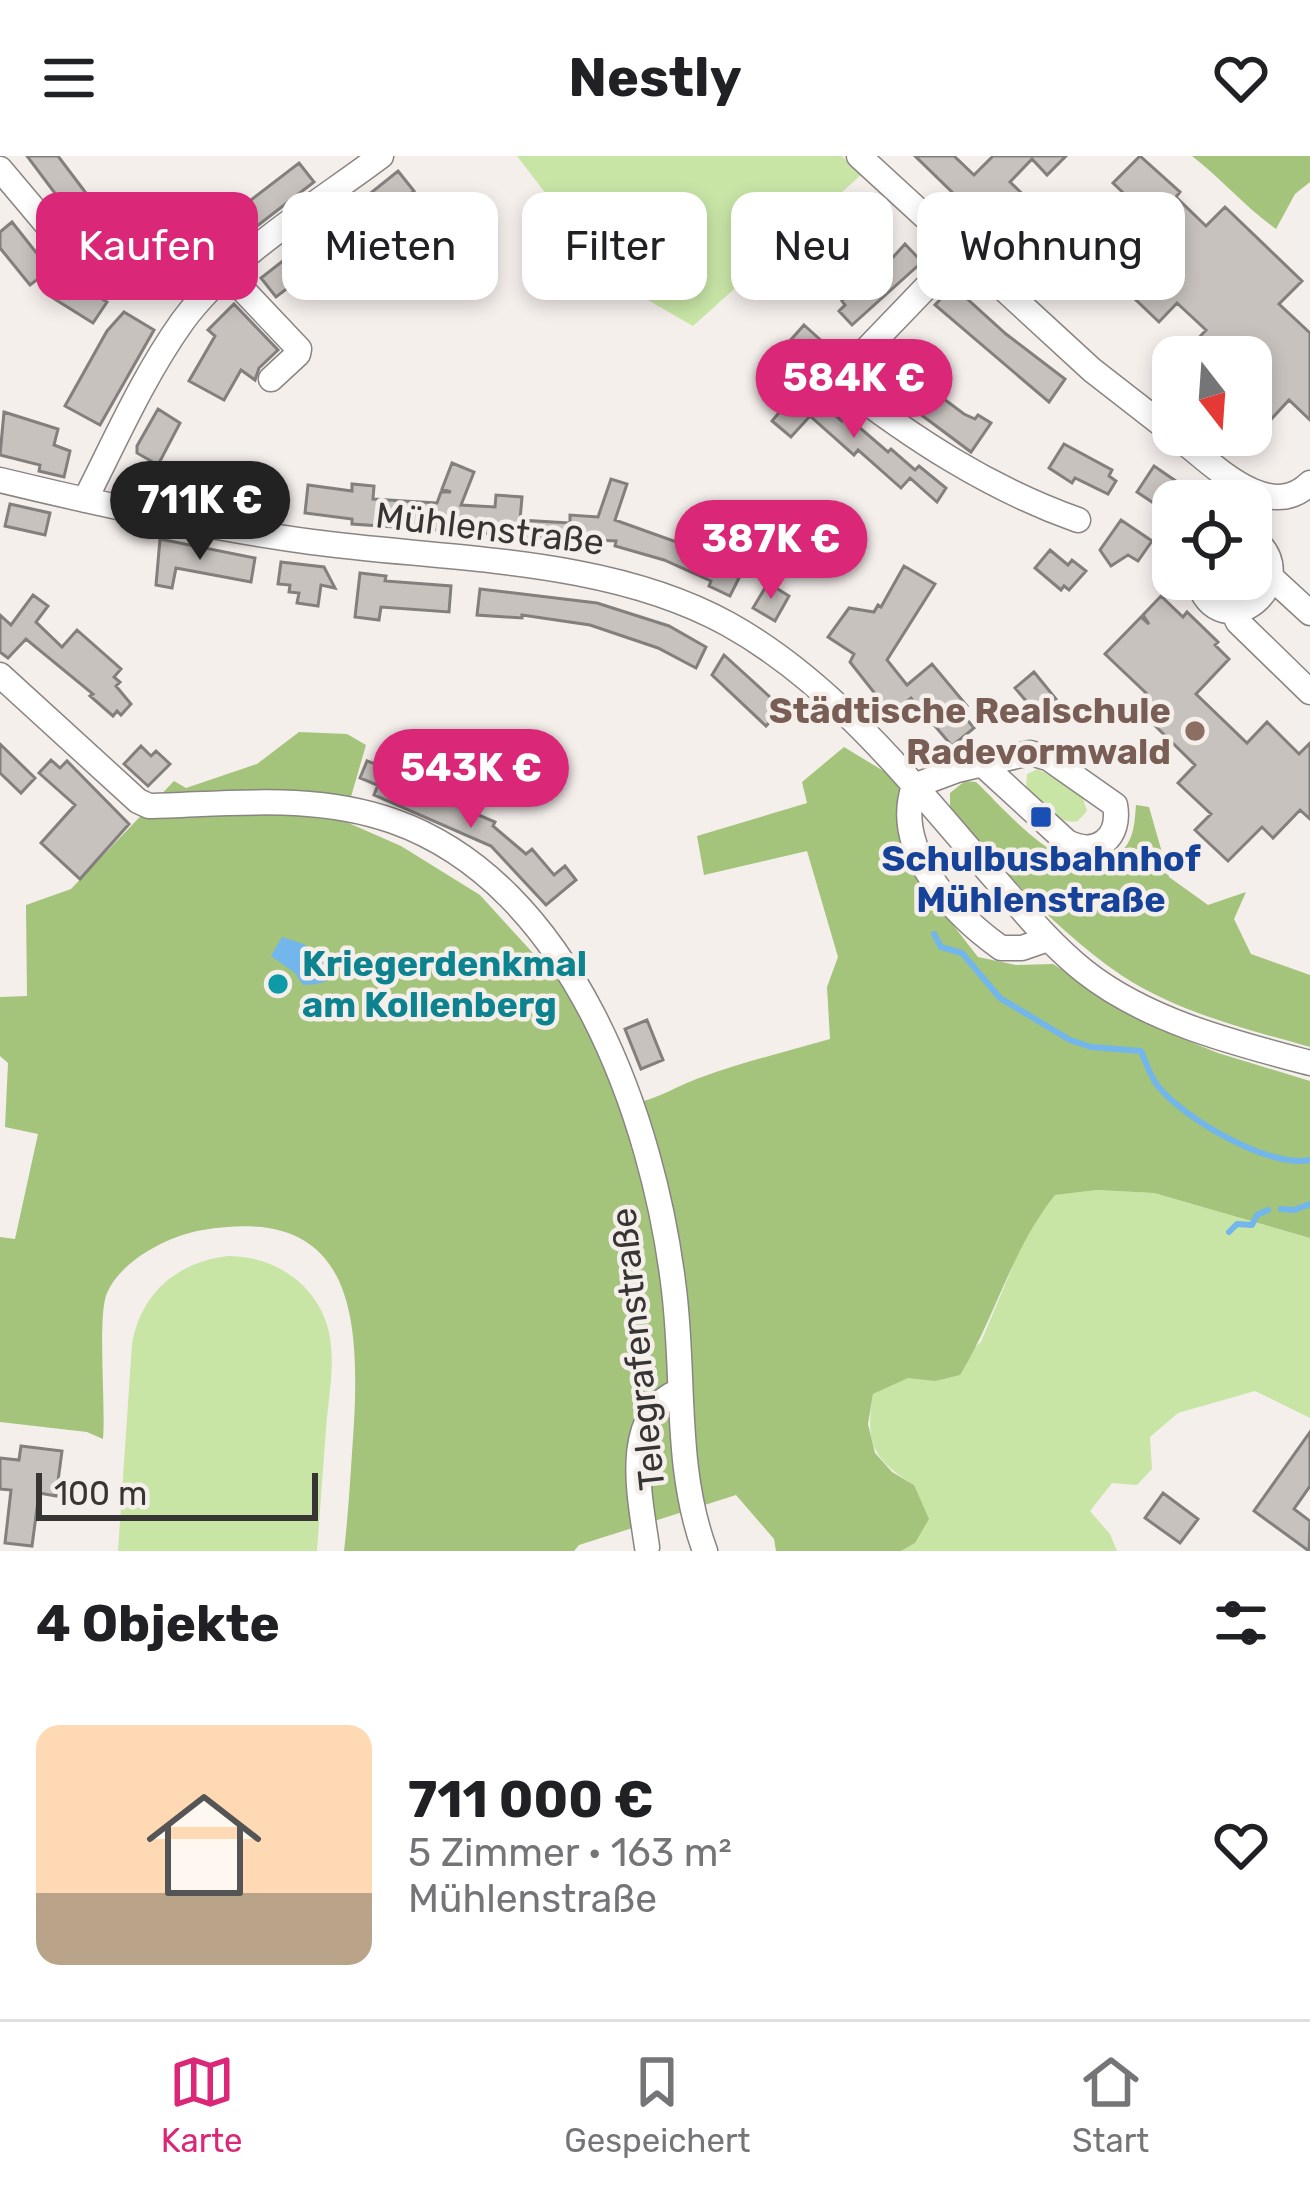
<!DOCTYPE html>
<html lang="de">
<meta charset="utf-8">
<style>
body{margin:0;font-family:Rubik,sans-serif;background:#f6f6f6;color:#202124;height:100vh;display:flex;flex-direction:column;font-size:45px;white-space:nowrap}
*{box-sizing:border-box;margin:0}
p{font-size:39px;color:#757577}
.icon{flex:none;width:66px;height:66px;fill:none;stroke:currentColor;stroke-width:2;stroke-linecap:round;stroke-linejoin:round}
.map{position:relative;height:1395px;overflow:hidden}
.details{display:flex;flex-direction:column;background:#fff;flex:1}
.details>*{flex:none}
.banner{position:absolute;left:36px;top:36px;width:1239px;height:108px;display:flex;gap:24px}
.needle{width:78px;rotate:163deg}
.fabs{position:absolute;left:1152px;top:180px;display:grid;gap:24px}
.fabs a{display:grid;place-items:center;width:120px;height:120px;border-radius:24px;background:#fff;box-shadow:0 6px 18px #0003;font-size:60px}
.scale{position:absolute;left:36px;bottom:30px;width:282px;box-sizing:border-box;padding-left:12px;border:6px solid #373534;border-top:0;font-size:33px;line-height:42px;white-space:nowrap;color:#373534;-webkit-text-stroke:9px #f5efec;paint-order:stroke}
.price{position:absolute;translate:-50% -102px;padding:0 27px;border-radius:42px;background:#db2777;color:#fff;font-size:39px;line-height:78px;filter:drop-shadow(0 3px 6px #0008)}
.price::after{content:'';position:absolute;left:50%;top:72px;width:36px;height:27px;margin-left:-18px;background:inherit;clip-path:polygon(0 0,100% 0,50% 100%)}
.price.active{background:#222;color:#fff}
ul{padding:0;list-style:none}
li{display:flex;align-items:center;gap:36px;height:300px;padding:0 36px}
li+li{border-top:3px solid #e0e0e0}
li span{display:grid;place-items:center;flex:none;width:336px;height:240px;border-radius:24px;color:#555}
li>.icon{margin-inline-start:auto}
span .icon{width:144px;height:144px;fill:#fffc;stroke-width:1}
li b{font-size:51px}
h2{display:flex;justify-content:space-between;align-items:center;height:144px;padding:0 36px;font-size:51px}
.tag{padding:0 42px;border-radius:24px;background:#fff;box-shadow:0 6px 18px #0003;font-size:42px;line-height:108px}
.tag.active{background:#db2777;color:#fff}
header{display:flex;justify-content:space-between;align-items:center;height:156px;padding:0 36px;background:#fff;font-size:54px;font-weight:700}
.tabs{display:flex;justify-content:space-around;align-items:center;height:168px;border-top:3px solid #e0e0e0;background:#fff;font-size:33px;color:#757577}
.tabs a{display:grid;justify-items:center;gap:6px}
.tabs .active{color:#db2777}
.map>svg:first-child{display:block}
.green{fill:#c8e5a6}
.forest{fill:#a4c37b}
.water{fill:#72b6eb}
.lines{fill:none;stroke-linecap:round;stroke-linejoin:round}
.stream{stroke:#72b6eb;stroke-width:6}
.building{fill:#c7c2be;stroke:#837f7c;stroke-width:3}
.minor-casing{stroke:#8a8582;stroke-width:27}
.minor{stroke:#fff;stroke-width:24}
.education-dot{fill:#8d6e63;stroke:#f5efec;stroke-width:4.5}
.transit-dot{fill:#1a4fb4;stroke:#f5efec;stroke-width:4.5}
.culture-dot{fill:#0f9aa8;stroke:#f5efec;stroke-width:4.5}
.labels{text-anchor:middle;stroke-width:9;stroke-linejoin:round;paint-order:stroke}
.street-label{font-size:36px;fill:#373534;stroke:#f5efec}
.education-label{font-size:36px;font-weight:bold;fill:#785e54;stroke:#f5efec;text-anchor:end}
.transit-label{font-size:36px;font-weight:bold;fill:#164399;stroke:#f5efec}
.culture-label{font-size:36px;font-weight:bold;fill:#0d838f;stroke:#f5efec;text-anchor:start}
</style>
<header><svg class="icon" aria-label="menu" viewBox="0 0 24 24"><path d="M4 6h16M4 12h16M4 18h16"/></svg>Nestly<svg class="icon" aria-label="heart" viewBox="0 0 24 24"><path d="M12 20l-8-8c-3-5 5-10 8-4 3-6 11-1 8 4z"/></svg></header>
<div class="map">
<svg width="1310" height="1395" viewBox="0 0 1310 1395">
<rect width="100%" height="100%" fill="#f5efec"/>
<path class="green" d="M 517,0 L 842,0 L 861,19 L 693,170 L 611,123 Z
M 1038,613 L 1082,638 L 1087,655 L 1078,665 C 1057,670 1040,645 1026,632 L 1027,618 Z
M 1097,1034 L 1154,1037 L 1310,1082 L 1310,1262 L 1255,1235 L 1178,1257 L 1150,1281 L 1152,1313 L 1137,1329 L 1112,1327 L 1090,1355 L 1110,1378 L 1117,1395 L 901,1395 L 915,1387 L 914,1329 C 872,1303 865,1287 873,1238 L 908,1221 L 935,1225 L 981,1186 L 1029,1071 L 1054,1039 Z
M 228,1100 C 280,1100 326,1135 331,1189 C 334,1216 328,1246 326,1273 C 323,1314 320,1354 317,1395 L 118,1395 L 132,1188 C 141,1137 177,1106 228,1100 Z"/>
<path class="forest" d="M 1192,0 L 1310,0 L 1310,26 L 1295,38 L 1276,73 C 1245,51 1222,23 1192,0 Z
M 299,576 L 347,578 L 366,589 L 344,665 L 401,690 L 480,739 L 563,830 L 598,892 L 623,949 C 657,945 671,932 702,921 C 744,906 787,895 830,883 L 827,831 L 838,801 L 807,695 L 704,719 L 697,680 L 807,647 L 802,626 L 844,591 L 895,622 L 902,641 L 898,675 L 917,723 L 978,801 L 1016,809 L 1053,808 L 1154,871 L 1218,897 L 1310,925 L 1310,1082 L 1154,1037 L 1097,1034 L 1055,1039 C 1011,1094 996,1160 960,1219 L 935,1225 L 908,1222 L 873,1238 L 868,1268 L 875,1297 L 892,1316 L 914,1329 L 929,1363 L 915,1387 L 901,1395 L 776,1395 L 774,1383 L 736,1339 L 579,1389 L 574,1395 L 344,1395 C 349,1352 351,1310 354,1267 C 360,1152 349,1049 203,1074 C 170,1079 121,1104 107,1137 C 97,1160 106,1249 103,1283 L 87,1276 L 0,1266 L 0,1081 L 15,1083 L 38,978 L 5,971 L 8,907 L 0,900 L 0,841 L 27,840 L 26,749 L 71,733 L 174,625 L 186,632 L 257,608 Z
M 965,625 L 976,626 C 1006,654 1064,726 1108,704 C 1133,692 1134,675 1136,649 L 1149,651 L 1169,721 L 1208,749 L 1246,736 L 1234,763 L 1251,798 L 1310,819 L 1310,891 C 1246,873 1177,856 1121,819 C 1055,774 1001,712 950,652 L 950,637 Z"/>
<path class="water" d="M 282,781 L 304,788 L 335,816 C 327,829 317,828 303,829 L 295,817 L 271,800 Z"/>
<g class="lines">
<path class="stream" d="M 934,778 L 941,791 L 962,797 L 1000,842 L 1070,884 L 1091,891 L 1141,895 C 1146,907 1150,920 1158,930 C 1183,962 1270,1013 1310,1004
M 1281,1053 L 1294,1054 L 1310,1048
M 1229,1076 L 1237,1068 L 1252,1069 L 1257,1059 L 1268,1054"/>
</g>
<path class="building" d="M 27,0 L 58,0 L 92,45 L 72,60 Z
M 915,0 L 954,0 L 974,19 L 993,0 L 1066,0 L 1047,19 L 1032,3 L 1010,26 L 1056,70 L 1063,64 L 1078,78 L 1047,110 L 1055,117 L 1040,131 L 973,67 L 965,75 L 942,54 L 956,40 Z
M 1140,0 L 1180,36 L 1176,41 L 1206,70 L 1225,51 L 1302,125 L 1279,148 L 1310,177 L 1310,264 L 1289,244 L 1251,285 L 1251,201 L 1181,201 L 1206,174 L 1177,147 L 1159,166 L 1095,105 L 1143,56 L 1113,27 Z
M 299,7 L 314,26 L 235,87 L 232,83 L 181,137 L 160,117 L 195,78 L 145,90 L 135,104 L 95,76 L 106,60 L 114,65 L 125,48 L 166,77 L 182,52 L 208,77 Z
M 398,15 L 414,35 L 276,141 L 261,122 L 339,61 L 343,67 L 366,49 L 362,44 Z
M 12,66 L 50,114 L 30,129 L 0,92 L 0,76 Z
M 905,88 L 922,106 L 852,169 L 839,155 L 845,149 L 842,145 L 860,128 L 864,133 Z
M 66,120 L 73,125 L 75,121 L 100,135 L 97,140 L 107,146 L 93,167 L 53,142 Z
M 953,130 L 1006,178 L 1065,223 L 1049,246 L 935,149 Z
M 234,148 L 278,194 L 259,212 L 255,224 L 241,214 L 224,244 L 189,225 L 215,180 L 208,174 Z
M 124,156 L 154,174 L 100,269 L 65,250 L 107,175 Z
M 804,169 L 825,188 L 809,206 L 807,204 L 806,219 L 780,219 L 799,198 L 788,187 Z
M 885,199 L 964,258 L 975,263 L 978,259 L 991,267 L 971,296 L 888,234 L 885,239 L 864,223 Z
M 801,230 L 842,265 L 846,260 L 888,296 L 891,293 L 915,314 L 919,310 L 946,332 L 937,346 L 910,322 L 901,332 L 858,294 L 854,299 L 810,260 L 791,281 L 772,265 Z
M 158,253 L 180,267 L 158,309 L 137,297 L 137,290 Z
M 4,256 L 58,273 L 54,289 L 70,295 L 64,321 L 39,315 L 40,309 L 0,299 Z
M 1064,288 L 1112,314 L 1109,320 L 1116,325 L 1108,338 L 1075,322 L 1072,327 L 1049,312 Z
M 452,307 L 474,316 L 461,349 L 495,351 L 496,339 L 522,341 L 520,364 L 570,367 L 570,359 L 598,361 L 611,323 L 627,328 L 615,364 L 699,394 L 697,398 L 741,418 L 730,440 L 709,430 L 711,425 L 664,404 L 615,390 L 616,385 L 517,380 L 511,385 L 506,379 L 479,377 L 474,383 L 468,376 L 352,368 L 352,363 L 305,357 L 308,329 L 352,335 L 352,328 L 374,330 L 373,343 L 437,347 L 441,336 L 451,336 L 442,333 Z
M 1154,310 L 1186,332 L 1178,345 L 1173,345 L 1170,358 L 1137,336 Z
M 10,348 L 50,357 L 45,379 L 5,370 Z
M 1121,364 L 1152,385 L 1138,405 L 1128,399 L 1111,410 L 1100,394 Z
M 160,383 L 255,402 L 251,426 L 176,412 L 172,432 L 156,429 Z
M 1050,394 L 1068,409 L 1072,404 L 1086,415 L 1069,434 L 1064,430 L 1061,434 L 1035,412 Z
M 281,406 L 324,411 L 335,432 L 321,429 L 318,450 L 297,447 L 299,437 L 289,436 L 290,429 L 278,428 Z
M 904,410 L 935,428 L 887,504 L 907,529 L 932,508 L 967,550 L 960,555 L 974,572 L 952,590 L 911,542 L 891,558 L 850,506 L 854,498 L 828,481 L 849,452 L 874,456 L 878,449 L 881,451 Z
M 360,417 L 386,420 L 385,425 L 451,430 L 449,456 L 381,451 L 379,464 L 355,461 Z
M 768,427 L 789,440 L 775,465 L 753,452 Z
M 480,433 L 597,447 L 669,470 L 706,491 L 696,512 L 658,492 L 590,469 L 522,459 L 522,462 L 477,459 Z
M 33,439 L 48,450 L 36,466 L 62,491 L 77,474 L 121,513 L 114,521 L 120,526 L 116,530 L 131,548 L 121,559 L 117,555 L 113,560 L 90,540 L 93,538 L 26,483 L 8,502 L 0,496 L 0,459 L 11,469 Z
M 1161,440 L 1183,461 L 1187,456 L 1218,486 L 1215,489 L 1229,503 L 1196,538 L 1247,587 L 1267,566 L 1299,598 L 1310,587 L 1310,663 L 1300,654 L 1273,682 L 1262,671 L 1228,705 L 1195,674 L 1211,658 L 1178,627 L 1195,609 L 1134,549 L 1146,537 L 1105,498 L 1141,461 L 1149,468 L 1143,459 Z
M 724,499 L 782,552 L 766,570 L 712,519 Z
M 1034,516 L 1056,543 L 1038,559 L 1015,532 Z
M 0,588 L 35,622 L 21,637 L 0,617 Z
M 141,590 L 151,600 L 156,595 L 170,608 L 148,630 L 124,608 Z
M 51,604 L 60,612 L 67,605 L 129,668 L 80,723 L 41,687 L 75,649 L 39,617 Z
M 367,605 L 384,611 L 382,617 L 495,666 L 493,670 L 526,698 L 532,693 L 554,719 L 565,710 L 576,724 L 546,749 L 491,690 L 374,639 L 382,618 L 377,629 L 360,622 Z
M 647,864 L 663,904 L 641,913 L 625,873 Z
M 1310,1276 L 1310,1330 L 1294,1353 L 1310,1365 L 1309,1395 L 1254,1355 Z
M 21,1290 L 62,1295 L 56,1340 L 39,1337 L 32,1390 L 5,1387 L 11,1334 L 0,1333 L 0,1302 L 19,1304 Z
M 1163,1337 L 1198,1363 L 1180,1387 L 1145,1362 Z"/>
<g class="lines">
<g class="minor-casing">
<path id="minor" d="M 859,0 L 1092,214 L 1173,277
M 0,13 L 70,96
M 962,94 L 837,224 C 912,282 988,332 1078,364
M 228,118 L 299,193 L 298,198 L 271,223
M 1175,279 C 1210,305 1268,369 1310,327
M 0,324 C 103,349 207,372 312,386 C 447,404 607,401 728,468 C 833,526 912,627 990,717 C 1020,751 1048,786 1084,815 C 1147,865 1234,887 1310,907
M 85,344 C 115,285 143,221 182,166 C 229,101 317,48 381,0
M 1197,423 C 1220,498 1310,424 1251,381
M 1274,424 L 1310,457
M 1233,455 L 1238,466 L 1310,536
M 0,519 L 138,645 L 149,650 C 232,648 313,637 393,665 C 572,728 654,963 674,1134 C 685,1222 674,1311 705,1395
M 982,608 L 1067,686 C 1097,701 1121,682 1115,649 L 1048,602 L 1030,597 L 957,614 L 914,630 C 892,693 952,757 1001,792 L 1022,792 L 1048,783
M 647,1391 C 640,1341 621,1260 679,1235"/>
</g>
<use href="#minor" class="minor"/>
</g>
<circle class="education-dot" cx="1195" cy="575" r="12"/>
<rect class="transit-dot" x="1029" y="649" width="24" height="24" rx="6"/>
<circle class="culture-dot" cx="278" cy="828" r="12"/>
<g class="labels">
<g class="street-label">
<text transform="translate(490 372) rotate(7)" y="13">Mühlenstraße</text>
<text transform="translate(637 1193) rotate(-96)" y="13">Telegrafenstraße</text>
</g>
<g class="education-label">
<text x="1171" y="567">Städtische Realschule<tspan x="1171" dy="41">Radevormwald</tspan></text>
</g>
<g class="transit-label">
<text x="1041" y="715">Schulbusbahnhof<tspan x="1041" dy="41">Mühlenstraße</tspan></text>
</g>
<g class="culture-label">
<text x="302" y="820">Kriegerdenkmal<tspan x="302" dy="41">am Kollenberg</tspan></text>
</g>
</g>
</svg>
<div class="fabs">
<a><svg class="needle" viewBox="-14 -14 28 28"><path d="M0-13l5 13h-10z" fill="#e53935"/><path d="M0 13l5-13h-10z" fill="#757577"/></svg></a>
<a><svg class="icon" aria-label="locate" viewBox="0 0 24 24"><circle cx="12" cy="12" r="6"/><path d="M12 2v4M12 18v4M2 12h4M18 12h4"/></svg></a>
</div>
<div class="scale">100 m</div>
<b class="price" style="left:854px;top:285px">584K €</b>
<b class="price active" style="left:200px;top:407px">711K €</b>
<b class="price" style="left:771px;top:446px">387K €</b>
<b class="price" style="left:471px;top:675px">543K €</b>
<div class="banner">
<a class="tag active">Kaufen</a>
<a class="tag">Mieten</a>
<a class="tag">Filter</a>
<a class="tag">Neu</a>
<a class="tag">Wohnung</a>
</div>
</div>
<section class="details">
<h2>4 Objekte<svg class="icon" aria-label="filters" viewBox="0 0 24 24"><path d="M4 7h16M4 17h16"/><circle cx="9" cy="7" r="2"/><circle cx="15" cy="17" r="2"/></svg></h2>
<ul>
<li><span style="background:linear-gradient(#ffd9b3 70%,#b9a48a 0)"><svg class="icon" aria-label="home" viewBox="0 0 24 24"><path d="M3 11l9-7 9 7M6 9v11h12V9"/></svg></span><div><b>711 000 €</b><p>5 Zimmer · 163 m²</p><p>Mühlenstraße</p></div><svg class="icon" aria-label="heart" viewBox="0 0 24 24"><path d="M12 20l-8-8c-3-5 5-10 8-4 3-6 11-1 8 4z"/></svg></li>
</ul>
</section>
<nav class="tabs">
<a class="active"><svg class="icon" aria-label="map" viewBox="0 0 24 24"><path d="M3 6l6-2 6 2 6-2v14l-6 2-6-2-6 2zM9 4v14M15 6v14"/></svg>Karte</a>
<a><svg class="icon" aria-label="saved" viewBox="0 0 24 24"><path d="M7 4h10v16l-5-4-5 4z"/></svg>Gespeichert</a>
<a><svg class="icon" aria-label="home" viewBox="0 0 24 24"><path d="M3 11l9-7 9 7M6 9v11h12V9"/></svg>Start</a>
</nav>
